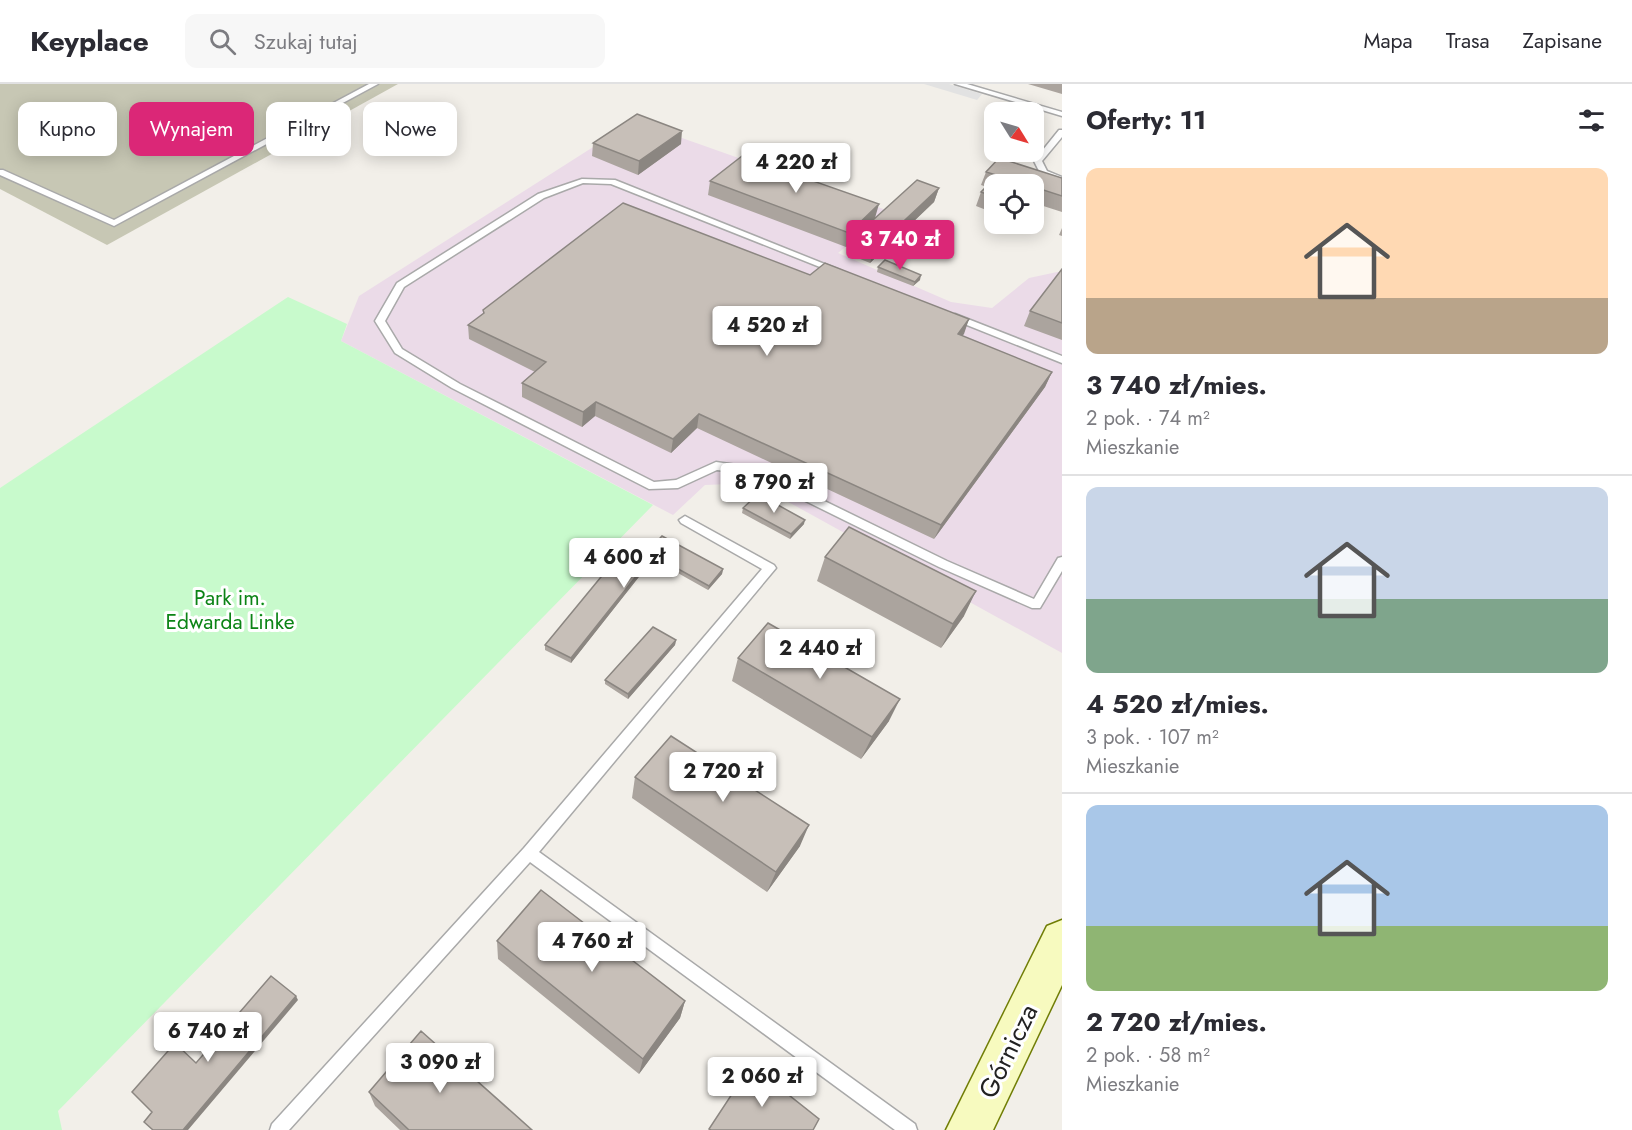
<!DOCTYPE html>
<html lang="pl">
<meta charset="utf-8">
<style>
body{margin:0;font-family:Jost,sans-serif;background:#f7f7f7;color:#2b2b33;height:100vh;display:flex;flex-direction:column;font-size:22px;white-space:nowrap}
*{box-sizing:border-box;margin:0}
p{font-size:20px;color:#7c7c81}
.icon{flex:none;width:33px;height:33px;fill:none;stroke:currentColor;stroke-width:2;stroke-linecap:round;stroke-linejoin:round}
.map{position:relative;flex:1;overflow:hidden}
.sheet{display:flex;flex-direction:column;background:#fff;width:570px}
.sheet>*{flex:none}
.guide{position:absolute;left:18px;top:18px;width:570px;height:54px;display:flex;gap:12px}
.needle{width:39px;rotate:127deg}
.fabs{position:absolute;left:984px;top:18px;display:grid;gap:12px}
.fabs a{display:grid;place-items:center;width:60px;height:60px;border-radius:12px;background:#fff;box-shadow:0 3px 15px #0003;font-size:30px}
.price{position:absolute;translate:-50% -51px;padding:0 14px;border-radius:6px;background:#fff;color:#222;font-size:20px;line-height:39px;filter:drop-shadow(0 2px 3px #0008)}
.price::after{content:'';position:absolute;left:50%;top:36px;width:18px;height:14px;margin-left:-9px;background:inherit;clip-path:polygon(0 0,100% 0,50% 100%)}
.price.on{background:#db2777;color:#fff}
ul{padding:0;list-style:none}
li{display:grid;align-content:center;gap:12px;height:318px;padding:0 24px}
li+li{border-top:2px solid #e1e1e2}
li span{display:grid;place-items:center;height:186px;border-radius:12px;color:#555}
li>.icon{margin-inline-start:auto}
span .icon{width:108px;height:108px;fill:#fffc;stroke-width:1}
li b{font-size:26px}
h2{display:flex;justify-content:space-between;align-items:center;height:72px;padding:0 24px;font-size:26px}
.pill{padding:0 21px;border-radius:12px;background:#fff;box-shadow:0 3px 15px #0003;font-size:21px;line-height:54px}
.pill.on{background:#db2777;color:#fff}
header{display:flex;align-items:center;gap:36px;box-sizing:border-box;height:84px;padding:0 30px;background:#fff;border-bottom:2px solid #e1e1e2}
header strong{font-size:28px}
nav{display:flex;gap:33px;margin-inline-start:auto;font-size:21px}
.search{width:420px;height:54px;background:#f7f7f7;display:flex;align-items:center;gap:15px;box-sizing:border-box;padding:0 21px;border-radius:12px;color:#7c7c81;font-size:22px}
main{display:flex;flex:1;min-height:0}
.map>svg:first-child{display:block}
.industrial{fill:#ebdbe8}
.construction{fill:#c7c7b4}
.park{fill:#c8facc}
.parking{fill:#e2e2e2}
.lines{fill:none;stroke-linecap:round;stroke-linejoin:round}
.lane-casing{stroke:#a9a9a9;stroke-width:3}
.secondary-casing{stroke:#707d05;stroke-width:3}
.lane{fill:#fff;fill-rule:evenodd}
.secondary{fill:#f7fabf;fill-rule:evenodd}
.wall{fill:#aba49e}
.shaded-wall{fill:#8b8681}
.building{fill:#c7bfb8;stroke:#8b8681;stroke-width:1.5}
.labels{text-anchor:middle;stroke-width:6;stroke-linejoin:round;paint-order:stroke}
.park-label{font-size:21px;fill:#0c8416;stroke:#fff}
.near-street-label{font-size:26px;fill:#222;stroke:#fff}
</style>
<header>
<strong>Keyplace</strong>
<div class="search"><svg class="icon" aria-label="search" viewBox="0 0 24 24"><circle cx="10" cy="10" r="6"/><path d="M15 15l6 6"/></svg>Szukaj tutaj</div>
<nav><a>Mapa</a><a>Trasa</a><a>Zapisane</a></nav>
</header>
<main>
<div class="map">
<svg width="1062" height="1046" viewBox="0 0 1062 1046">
<rect width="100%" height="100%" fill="#f2efe9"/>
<path class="industrial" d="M 634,37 L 889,127 L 838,169 L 951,218 L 992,224 L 1029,194 L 1062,187 L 1062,569 L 754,399 L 705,401 L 673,431 L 341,257 L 359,212 Z"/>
<path class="construction" d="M 0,0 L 398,0 L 107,161 L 0,105 Z"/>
<path class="park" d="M 288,213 L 347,240 L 341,257 L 653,421 L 58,1027 L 62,1046 L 0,1046 L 0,404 Z"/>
<path class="parking" d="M 924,0 L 949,0 L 982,10 L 977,16 Z"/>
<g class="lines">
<g class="lane-casing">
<path id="lane" d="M 369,0 L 378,0 L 114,142 L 0,91 L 0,86 L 3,86 L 114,136 Z
M 955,0 L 967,0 L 1062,28 L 1062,32 Z
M 1059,46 L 1062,46 L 1062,53 L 1042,77 L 1047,87 L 1062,93 L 1062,98 L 1041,91 L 1034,77 Z
M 582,95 L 615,96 L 842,187 L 838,190 L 835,189 L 611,100 L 583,99 L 544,114 L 404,203 L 385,237 L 402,265 L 460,300 L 654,398 L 676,396 L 716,378 L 757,384 L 947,477 L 1034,515 L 1058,474 L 1062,473 L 1062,487 L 1040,524 L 1032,524 L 939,483 L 751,390 L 717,386 L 678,404 L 649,405 L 452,304 L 395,269 L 375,237 L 397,199 L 538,110 Z
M 955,230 L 1062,272 L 1062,279 L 952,235 L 950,233 Z
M 685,432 L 774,481 L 776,484 L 539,768 L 915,1040 L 917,1046 L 895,1046 L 530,778 L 289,1046 L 270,1046 L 272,1040 L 524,764 L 762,485 L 681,439 L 679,436 Z"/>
</g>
<g class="secondary-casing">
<path id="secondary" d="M 1062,836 L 1062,901 L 993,1046 L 946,1046 L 1047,842 Z"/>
</g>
<use href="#lane" class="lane"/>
<use href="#secondary" class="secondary"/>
</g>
<path class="wall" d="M 1028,0 L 1062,0 L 1062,10 Z
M 593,59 L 681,60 L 638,91 L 592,72 Z
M 994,61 L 994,68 L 1014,68 L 1009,74 L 991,68 Z
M 986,88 L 1062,94 L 1062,128 L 1034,119 L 1034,100 L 994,100 L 994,129 L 976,122 L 981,108 L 987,103 L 981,101 Z
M 710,97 L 876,133 L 939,104 L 934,118 L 870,179 L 848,170 L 851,158 L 846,163 L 708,111 Z
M 1062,144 L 1062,152 L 1059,151 Z
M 878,183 L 920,196 L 913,202 L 877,188 Z
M 1062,185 L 1062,256 L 1024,242 L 1030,227 Z
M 810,191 L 969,235 L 962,252 L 1052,288 L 1045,303 L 934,455 L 697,344 L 671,369 L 595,332 L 582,343 L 522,313 L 522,299 L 535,288 L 469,255 L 468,241 L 483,230 L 483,226 Z
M 743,424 L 804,440 L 790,455 L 742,429 Z
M 648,467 L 723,485 L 722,490 L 708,506 L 653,475 L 571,579 L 545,566 L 545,561 Z
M 825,473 L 964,532 L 941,564 L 817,497 Z
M 676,556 L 675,561 L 628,615 L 605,600 L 605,596 Z
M 738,574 L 889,637 L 861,675 L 732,597 Z
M 635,693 L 800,762 L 767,808 L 632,714 Z
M 497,857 L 685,917 L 680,934 L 639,990 L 498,875 Z
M 369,1008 L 532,1046 L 400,1046 L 375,1022 Z"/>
<path class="shaded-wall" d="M 682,47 L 681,60 L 638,91 L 639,77 Z
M 939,104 L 934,118 L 870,179 L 874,165 Z
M 879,120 L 875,134 L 851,156 L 851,158 L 846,163 L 849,149 Z
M 921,191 L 920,196 L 913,202 L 915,198 Z
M 969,235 L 964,250 L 952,264 L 958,250 Z
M 1052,288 L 1045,303 L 934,455 L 941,441 Z
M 596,318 L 595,332 L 582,343 L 583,328 Z
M 699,330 L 697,344 L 671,369 L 673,355 Z
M 805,436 L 804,440 L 790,455 L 791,450 Z
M 653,471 L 653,475 L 571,579 L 571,574 Z
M 723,485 L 722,490 L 708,506 L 709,502 Z
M 976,507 L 964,532 L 941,564 L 953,540 Z
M 676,556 L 675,561 L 628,615 L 628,610 Z
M 900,615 L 889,637 L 861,675 L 872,653 Z
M 809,741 L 800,762 L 767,808 L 776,788 Z
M 296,912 L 298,916 L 188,1046 L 183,1046 Z
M 685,917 L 680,934 L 639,990 L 643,975 Z"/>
<path class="building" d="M 637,30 L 682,47 L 639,77 L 593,59 Z
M 1034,32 L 1039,34 L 1034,41 Z
M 742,72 L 879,120 L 849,149 L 710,97 Z
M 999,74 L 1062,94 L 1062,112 L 1034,103 L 1034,100 L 1026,100 L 986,88 Z
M 917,96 L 939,104 L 874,165 L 851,156 Z
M 989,100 L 994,102 L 994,113 L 981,108 Z
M 623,119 L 810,191 L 825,179 L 969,235 L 958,250 L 1052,288 L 941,441 L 699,330 L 673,355 L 596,318 L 583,328 L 522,299 L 546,278 L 468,241 L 484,229 L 483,226 Z
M 885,176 L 921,191 L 915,198 L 878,183 Z
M 1062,185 L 1062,239 L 1030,227 Z
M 758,410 L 805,436 L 791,450 L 743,424 Z
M 849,443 L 976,507 L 953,540 L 825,473 Z
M 662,452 L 723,485 L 709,502 L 653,471 L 571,574 L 545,561 L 629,459 L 648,467 Z
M 768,539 L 900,615 L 872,653 L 738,574 Z
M 653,543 L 676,556 L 628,610 L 605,596 Z
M 671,652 L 809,741 L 776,788 L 635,693 Z
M 541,806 L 685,917 L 643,975 L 497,857 Z
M 271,892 L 296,912 L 183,1046 L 153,1046 L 144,1038 L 152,1028 L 132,1008 L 175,959 L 196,979 Z
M 421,947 L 532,1046 L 409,1046 L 369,1008 Z
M 751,981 L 819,1035 L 813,1046 L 711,1046 L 709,1045 Z"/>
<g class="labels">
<g class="park-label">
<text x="230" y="521">Park im.<tspan x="230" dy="24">Edwarda Linke</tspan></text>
</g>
<g class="near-street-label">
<text transform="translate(1008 967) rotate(-64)" y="9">Górnicza</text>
</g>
</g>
</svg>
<div class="fabs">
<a><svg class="needle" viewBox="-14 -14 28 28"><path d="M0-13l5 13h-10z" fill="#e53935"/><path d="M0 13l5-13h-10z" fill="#7c7c81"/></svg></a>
<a><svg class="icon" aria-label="locate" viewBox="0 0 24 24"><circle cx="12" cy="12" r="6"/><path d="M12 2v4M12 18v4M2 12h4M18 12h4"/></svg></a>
</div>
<b class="price" style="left:796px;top:110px">4 220 zł</b>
<b class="price on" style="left:900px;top:187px">3 740 zł</b>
<b class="price" style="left:767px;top:273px">4 520 zł</b>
<b class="price" style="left:774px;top:430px">8 790 zł</b>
<b class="price" style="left:624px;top:505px">4 600 zł</b>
<b class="price" style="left:820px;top:596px">2 440 zł</b>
<b class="price" style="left:723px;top:719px">2 720 zł</b>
<b class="price" style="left:592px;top:889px">4 760 zł</b>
<b class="price" style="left:208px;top:979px">6 740 zł</b>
<b class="price" style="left:440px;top:1010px">3 090 zł</b>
<b class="price" style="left:762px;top:1024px">2 060 zł</b>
<div class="guide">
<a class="pill">Kupno</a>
<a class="pill on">Wynajem</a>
<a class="pill">Filtry</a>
<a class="pill">Nowe</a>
</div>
</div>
<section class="sheet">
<h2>Oferty: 11<svg class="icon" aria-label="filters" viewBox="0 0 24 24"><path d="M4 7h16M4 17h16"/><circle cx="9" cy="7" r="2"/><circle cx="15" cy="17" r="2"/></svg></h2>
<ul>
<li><span style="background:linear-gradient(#ffd9b3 70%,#b9a48a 0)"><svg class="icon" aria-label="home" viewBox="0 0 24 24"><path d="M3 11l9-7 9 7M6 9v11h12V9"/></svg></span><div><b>3 740 zł/mies.</b><p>2 pok. · 74 m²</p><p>Mieszkanie</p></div></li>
<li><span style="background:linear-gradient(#c9d6e8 60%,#7fa58c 0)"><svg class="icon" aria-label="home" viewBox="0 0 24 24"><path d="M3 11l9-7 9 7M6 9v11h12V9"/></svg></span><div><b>4 520 zł/mies.</b><p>3 pok. · 107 m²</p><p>Mieszkanie</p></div></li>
<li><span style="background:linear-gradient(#a9c7e8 65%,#8fb573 0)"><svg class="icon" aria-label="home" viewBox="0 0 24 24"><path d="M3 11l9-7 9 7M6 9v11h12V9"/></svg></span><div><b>2 720 zł/mies.</b><p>2 pok. · 58 m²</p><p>Mieszkanie</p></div></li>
</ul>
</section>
</main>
